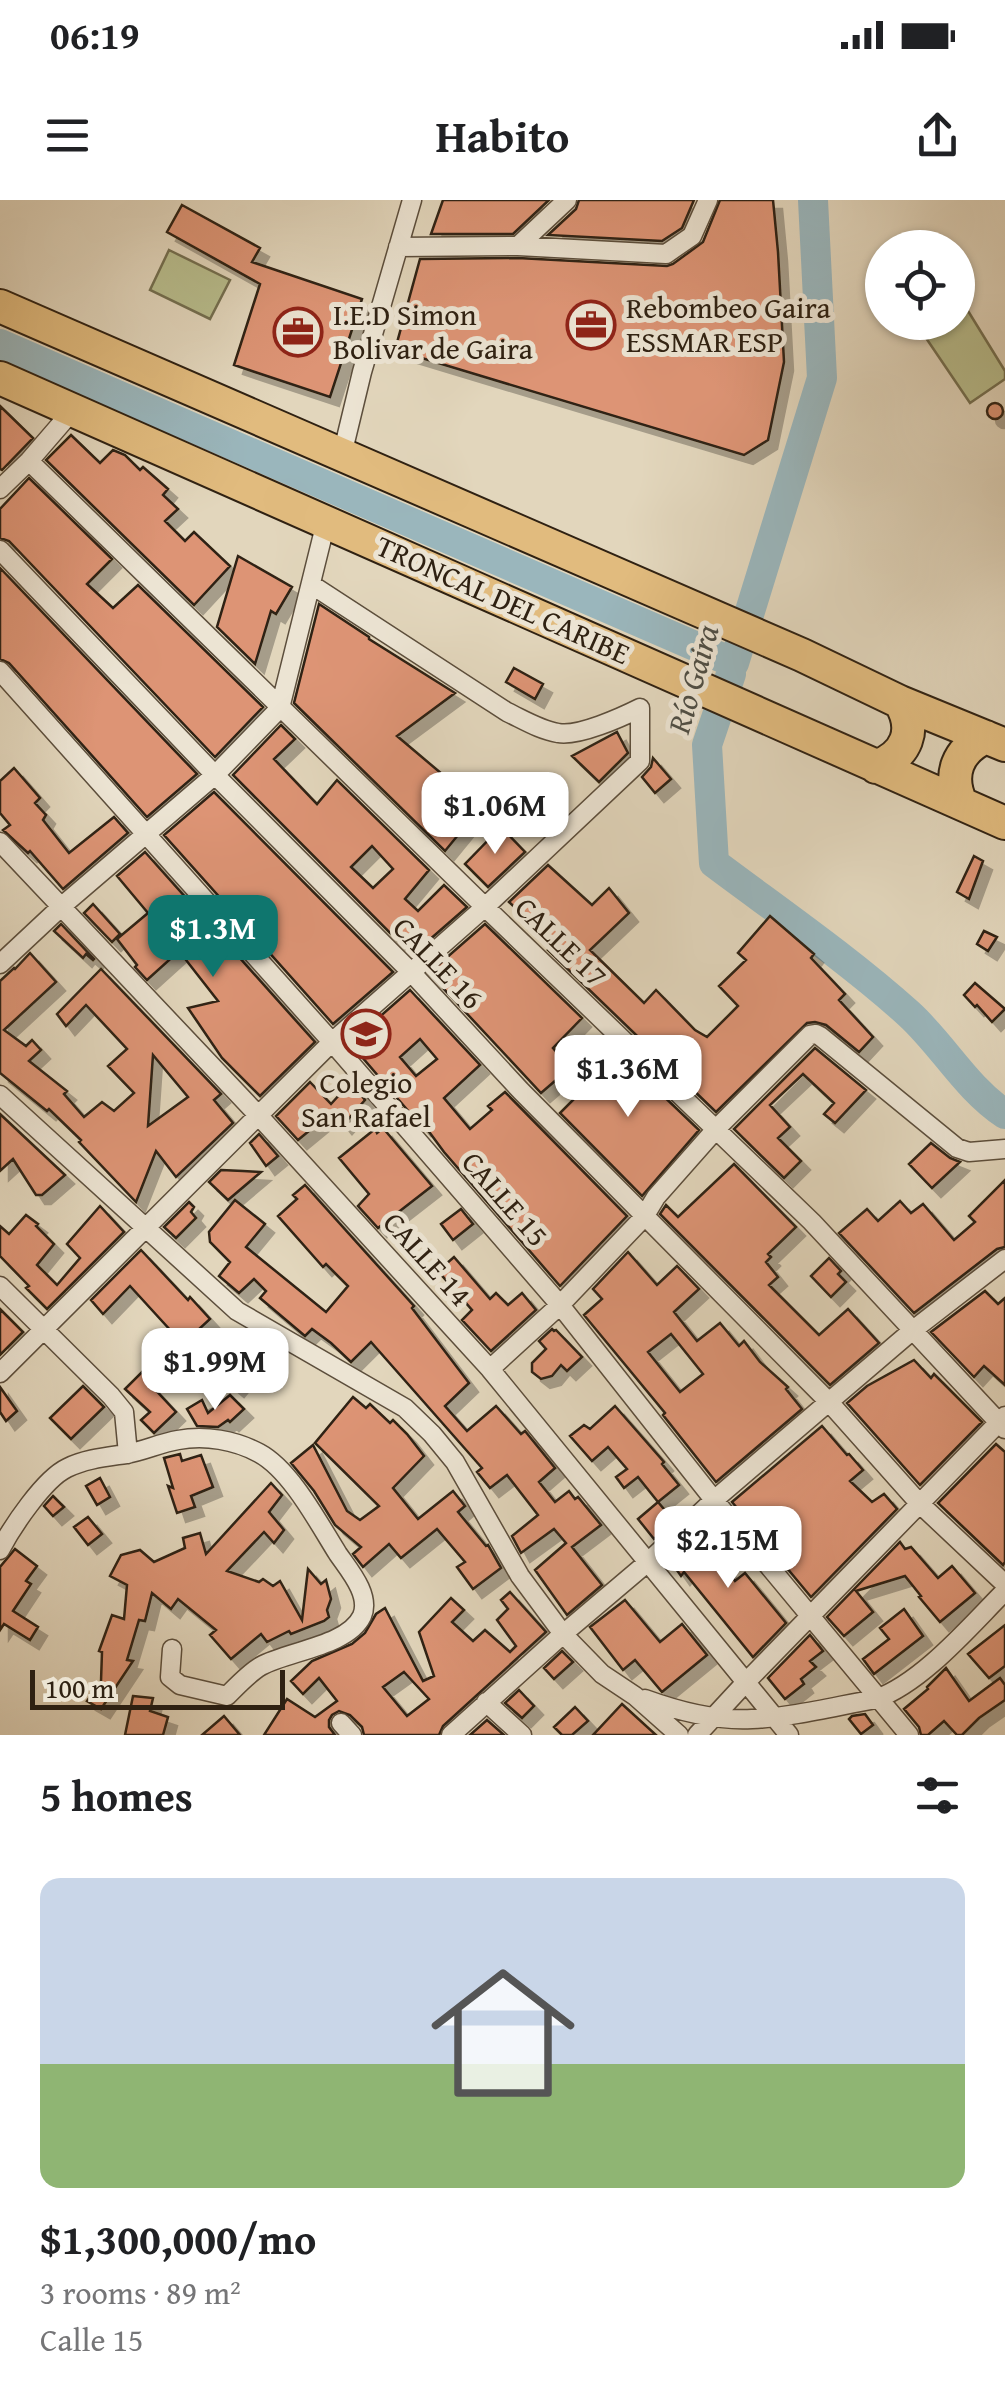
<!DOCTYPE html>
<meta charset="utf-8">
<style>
body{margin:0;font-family:"Gentium Book Plus",serif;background:#f2f2f2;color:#202124;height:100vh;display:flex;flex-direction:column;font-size:38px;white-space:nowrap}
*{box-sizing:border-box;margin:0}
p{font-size:32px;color:#757577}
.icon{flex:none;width:55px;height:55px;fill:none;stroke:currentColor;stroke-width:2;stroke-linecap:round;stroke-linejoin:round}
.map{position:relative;height:1535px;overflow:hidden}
.panel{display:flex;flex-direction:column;background:#fff;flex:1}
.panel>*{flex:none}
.fabs{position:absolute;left:865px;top:30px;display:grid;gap:20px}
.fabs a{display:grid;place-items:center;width:110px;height:110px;border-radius:50%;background:#fff;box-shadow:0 2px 8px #0004;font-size:50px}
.scale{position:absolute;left:30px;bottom:25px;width:255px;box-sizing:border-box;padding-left:10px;border:5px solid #2f2112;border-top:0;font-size:28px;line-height:35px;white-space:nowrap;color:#2f2112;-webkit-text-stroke:8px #ece4d3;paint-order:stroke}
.price{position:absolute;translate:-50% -85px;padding:0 22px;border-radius:20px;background:#fff;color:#222;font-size:32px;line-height:65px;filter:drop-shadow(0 2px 5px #0008)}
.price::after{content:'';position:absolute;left:50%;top:60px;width:30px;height:22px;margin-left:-15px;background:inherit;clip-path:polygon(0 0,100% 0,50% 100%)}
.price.selected{background:#0f766e;color:#fff}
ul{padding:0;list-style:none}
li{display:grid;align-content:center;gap:20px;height:530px;padding:0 40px}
li span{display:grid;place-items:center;height:310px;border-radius:20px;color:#555}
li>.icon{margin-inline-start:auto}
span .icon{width:180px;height:180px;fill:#fffc;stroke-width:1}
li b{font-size:42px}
h2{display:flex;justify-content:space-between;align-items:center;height:120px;padding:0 40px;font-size:42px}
.status{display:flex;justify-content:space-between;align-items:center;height:70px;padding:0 50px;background:#fff;direction:ltr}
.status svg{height:28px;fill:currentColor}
header{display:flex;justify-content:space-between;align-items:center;height:130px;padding:0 40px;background:#fff;font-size:45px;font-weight:800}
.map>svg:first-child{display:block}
.green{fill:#b8bd8d;stroke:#746f50;stroke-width:2.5}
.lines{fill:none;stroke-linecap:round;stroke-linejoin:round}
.river{stroke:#9ab6bc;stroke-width:30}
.building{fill:#dd9474;stroke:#2f2112;stroke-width:2.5;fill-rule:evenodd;filter:url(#shadow)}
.street-casing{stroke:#5c4e3c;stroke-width:21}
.highway-casing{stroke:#2f2112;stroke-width:36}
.street{stroke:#ece4d3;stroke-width:18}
.highway{stroke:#e1bb7e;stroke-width:32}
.labels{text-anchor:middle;stroke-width:10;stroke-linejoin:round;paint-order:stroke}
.poi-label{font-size:30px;fill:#2f2112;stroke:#ece4d3;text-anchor:start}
.street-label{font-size:30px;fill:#2f2112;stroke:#ece4d3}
.water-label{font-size:32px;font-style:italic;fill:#4f4e45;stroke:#ece4d3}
</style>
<div class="status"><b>06:19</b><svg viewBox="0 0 49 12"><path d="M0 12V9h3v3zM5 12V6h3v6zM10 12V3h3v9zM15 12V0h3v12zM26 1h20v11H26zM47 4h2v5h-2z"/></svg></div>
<header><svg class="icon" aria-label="menu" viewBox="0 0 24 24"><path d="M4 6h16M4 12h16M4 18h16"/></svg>Habito<svg class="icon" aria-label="share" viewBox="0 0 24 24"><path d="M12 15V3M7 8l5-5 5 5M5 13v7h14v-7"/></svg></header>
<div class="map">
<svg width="1005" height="1535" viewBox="0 0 1005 1535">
<defs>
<filter id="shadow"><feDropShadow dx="9" dy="9" stdDeviation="0" flood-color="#0004"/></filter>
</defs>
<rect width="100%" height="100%" fill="#e2d6bc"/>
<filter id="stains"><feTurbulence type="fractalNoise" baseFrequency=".002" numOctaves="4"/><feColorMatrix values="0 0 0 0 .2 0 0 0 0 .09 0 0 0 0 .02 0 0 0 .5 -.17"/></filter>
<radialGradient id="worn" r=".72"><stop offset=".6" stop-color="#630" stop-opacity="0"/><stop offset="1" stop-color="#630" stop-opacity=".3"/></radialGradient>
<path class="green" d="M 169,50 L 230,80 L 210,119 L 150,90 Z
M 965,106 L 1005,171 L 1005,179 L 970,203 L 924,135 L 942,123 L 958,122 L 958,111 Z"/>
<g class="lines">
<path class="river" d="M 0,144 L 734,463 L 822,178 L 813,0
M 731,474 L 707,545 L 714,663 C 778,711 849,760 909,814 C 943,845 966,888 1005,914"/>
</g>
<path class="building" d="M 443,0 L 549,0 L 513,34 L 431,34 Z
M 579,0 L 694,0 L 682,28 L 662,41 L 548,35 L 576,9 Z
M 720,0 L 773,0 L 778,52 L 784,162 L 768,240 L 744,255 L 395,150 L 420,59 L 518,58 L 667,66 L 673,64 L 703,42 Z
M 182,5 L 260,48 L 252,62 L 362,99 L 330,197 L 234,165 L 260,84 L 167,32 Z
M987 211a8 8 0 1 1 16 0a8 8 0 1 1-16 0Z
M 0,206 L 33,238 L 2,270 L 0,269 Z
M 71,235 L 100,263 L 113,250 L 125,255 L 140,270 L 143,267 L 168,289 L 163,295 L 178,309 L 165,321 L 185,341 L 194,332 L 230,366 L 194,405 L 46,260 Z
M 29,278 L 112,359 L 87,384 L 113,408 L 138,385 L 263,507 L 215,557 L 9,341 L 0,338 L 0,309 Z
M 238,356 L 292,387 L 276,414 L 271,411 L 255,464 L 217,427 Z
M 0,368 L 197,574 L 147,617 L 9,463 L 0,459 Z
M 319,404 L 369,437 L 369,439 L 455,493 L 397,536 L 481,607 L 445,651 L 294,503 Z
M 514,468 L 543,484 L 535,499 L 506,482 Z
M 281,525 L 295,539 L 274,559 L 317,604 L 337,580 L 429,670 L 405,699 L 418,711 L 444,685 L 467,707 L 412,755 L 233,575 ZM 372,646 L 393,669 L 373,688 L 351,667 Z
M 617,532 L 628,553 L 599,582 L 572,556 Z
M 653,558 L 671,579 L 655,593 L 642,577 L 651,567 Z
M 14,568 L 40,598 L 35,603 L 46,615 L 43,620 L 69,653 L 114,617 L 128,633 L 63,689 L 30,651 L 28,653 L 3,630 L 10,625 L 0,613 L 0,581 Z
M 214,592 L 393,772 L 333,824 L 164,635 Z
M 501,627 L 525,652 L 488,687 L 465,664 Z
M 145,652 L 315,842 L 260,896 L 222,858 L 188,808 L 218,801 L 179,751 L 147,780 L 135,767 L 137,765 L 117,739 L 148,713 L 117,676 Z
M 974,656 L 983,661 L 969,699 L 957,692 Z
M 548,665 L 592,705 L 609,688 L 629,713 L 590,750 L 644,803 L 656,790 L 695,830 L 707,837 L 738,806 L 719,786 L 746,760 L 738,753 L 770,716 L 814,754 L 811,758 L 845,794 L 839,800 L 873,837 L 859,852 L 826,825 L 815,822 L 807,823 L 716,912 L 548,750 L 554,744 L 509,702 Z
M 93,704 L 120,734 L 112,742 L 84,713 Z
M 61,724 L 94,759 L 93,760 L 86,754 L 83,758 L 54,731 Z
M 485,724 L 582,818 L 553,848 L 570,868 L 541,893 L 429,773 Z
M 984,731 L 997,737 L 988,751 L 977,744 Z
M 30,753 L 56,782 L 4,830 L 26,846 L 32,840 L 41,850 L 29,861 L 67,891 L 64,894 L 84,917 L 102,902 L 114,911 L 134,893 L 108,866 L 127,849 L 86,805 L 66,826 L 57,814 L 101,769 L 221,894 L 214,900 L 233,923 L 176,977 L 156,951 L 136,1002 L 79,942 L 81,940 L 49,909 L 47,911 L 0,873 L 0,781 L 14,768 L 15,769 ZM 153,855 L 188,897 L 148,926 Z
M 975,783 L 1005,809 L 992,822 L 977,805 L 975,807 L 964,795 Z
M 410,790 L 480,865 L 444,898 L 470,929 L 492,910 L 488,906 L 505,892 L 627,1016 L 560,1086 L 444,952 L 424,925 L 422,927 L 350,843 ZM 420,839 L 437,859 L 416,876 L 400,857 Z
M 608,843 L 699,930 L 642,996 L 560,913 L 594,879 L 583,866 Z
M 815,848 L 866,890 L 835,923 L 824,914 L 834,903 L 803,874 L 770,905 L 790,927 L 778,938 L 801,961 L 784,978 L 734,929 Z
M 310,882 L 331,904 L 351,882 L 365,900 L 343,925 L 332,912 L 298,940 L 276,916 Z
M 0,914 L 65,975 L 42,995 L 36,995 L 13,959 L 0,971 Z
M 383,928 L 432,986 L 378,1028 L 358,1006 L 369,994 L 339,958 L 375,929 L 377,933 Z
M 259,934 L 278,956 L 266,966 L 250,943 Z
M 931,943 L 950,958 L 960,962 L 932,988 L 909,964 Z
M 734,964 L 796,1027 L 768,1054 L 771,1057 L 766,1062 L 778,1077 L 769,1085 L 819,1135 L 848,1109 L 879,1143 L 830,1185 L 660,1014 L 666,1005 L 678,1017 Z
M 221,970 L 243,971 L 261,972 L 228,1000 L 209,982 Z
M 1005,980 L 1005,1047 L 997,1049 L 914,1113 L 839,1033 L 867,1009 L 878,1021 L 900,1001 L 911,1013 L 923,1004 L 954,1040 L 975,1022 L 969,1016 Z
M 305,985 L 414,1106 L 412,1108 L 469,1183 L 445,1206 L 467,1231 L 496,1206 L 521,1234 L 525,1231 L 555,1268 L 539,1282 L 555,1302 L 569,1291 L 575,1299 L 578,1297 L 601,1325 L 572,1347 L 602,1385 L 567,1415 L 535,1370 L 566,1343 L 554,1329 L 521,1353 L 512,1336 L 538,1315 L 507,1275 L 490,1288 L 477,1272 L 482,1268 L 371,1142 L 351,1162 L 331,1143 L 312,1129 L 305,1136 L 260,1098 L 266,1091 L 254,1079 L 239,1093 L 219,1076 L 230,1062 L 210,1042 L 209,1032 L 235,1000 L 265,1024 L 246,1047 L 326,1112 L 348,1086 L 326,1064 L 323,1067 L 278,1016 L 297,999 L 293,995 Z
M 189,1002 L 194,1007 L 191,1012 L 196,1018 L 176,1038 L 164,1027 Z
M 100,1006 L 124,1032 L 47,1109 L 26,1088 L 29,1086 L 0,1056 L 0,1026 L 9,1034 L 26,1015 L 38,1024 L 36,1026 L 54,1044 L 37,1065 L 57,1085 L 80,1058 L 67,1044 Z
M 461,1009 L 473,1024 L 453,1040 L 441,1024 Z
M 141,1050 L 188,1100 L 190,1097 L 210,1119 L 183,1144 L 130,1086 L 103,1114 L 91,1100 Z
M 628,1052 L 657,1085 L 677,1066 L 699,1089 L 674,1112 L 697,1141 L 720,1123 L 739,1146 L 744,1141 L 760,1162 L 788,1187 L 786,1189 L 802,1209 L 716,1282 L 663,1215 L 665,1213 L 584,1115 L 602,1099 L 593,1089 ZM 671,1134 L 703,1174 L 680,1192 L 648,1152 Z
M 454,1057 L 490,1099 L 496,1093 L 508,1105 L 522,1093 L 536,1110 L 491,1151 L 462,1120 L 472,1110 L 438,1071 Z
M 829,1058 L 841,1071 L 838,1074 L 846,1082 L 831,1097 L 811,1076 Z
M 985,1091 L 998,1104 L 1005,1098 L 1005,1185 L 984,1166 L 974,1177 L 931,1132 Z
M 0,1109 L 23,1132 L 0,1155 Z
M 552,1129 L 554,1131 L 556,1130 L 582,1157 L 567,1171 L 561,1165 L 552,1176 L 541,1179 L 532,1172 L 532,1163 L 546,1149 L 539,1141 Z
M 229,1132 L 257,1161 L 235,1188 L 203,1161 Z
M 154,1160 L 163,1170 L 150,1184 L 176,1212 L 154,1233 L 141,1220 L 150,1212 L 125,1189 Z
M 914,1160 L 931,1178 L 934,1174 L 982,1222 L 920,1285 L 847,1203 L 867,1186 Z
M 83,1186 L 104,1207 L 71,1239 L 50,1218 Z
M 0,1187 L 17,1211 L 6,1221 L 0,1212 Z
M 230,1195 L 244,1209 L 230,1222 L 228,1220 L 218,1227 L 197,1226 L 187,1209 L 202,1200 L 208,1213 Z
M 353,1197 L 366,1208 L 370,1204 L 390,1223 L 393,1220 L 407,1234 L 424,1256 L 393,1288 L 418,1319 L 453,1291 L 465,1306 L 458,1312 L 486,1346 L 488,1345 L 501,1368 L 473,1389 L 457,1367 L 465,1362 L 437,1329 L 401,1358 L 389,1344 L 363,1367 L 353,1354 L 361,1347 L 335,1325 L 314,1291 L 291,1263 L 313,1245 L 347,1311 L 360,1320 L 379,1306 L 315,1243 Z
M 615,1206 L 664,1262 L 662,1264 L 679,1285 L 658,1302 L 638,1277 L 624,1288 L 616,1277 L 627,1269 L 608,1247 L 592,1261 L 570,1236 L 584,1225 L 590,1229 Z
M 822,1226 L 847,1255 L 849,1254 L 863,1270 L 850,1281 L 872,1302 L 884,1294 L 897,1309 L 811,1397 L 732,1302 Z
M 996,1244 L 1005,1252 L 1005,1362 L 1003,1365 L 938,1303 Z
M 180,1254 L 182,1261 L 201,1255 L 213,1287 L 191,1296 L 195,1307 L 177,1313 L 168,1286 L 173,1288 L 164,1258 Z
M 100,1278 L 110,1297 L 97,1305 L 86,1286 Z
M 271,1283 L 282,1295 L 269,1312 L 284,1330 L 274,1343 L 264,1332 L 227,1371 L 259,1382 L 263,1379 L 273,1386 L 280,1381 L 302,1420 L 308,1369 L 321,1384 L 326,1380 L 331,1399 L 327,1410 L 329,1417 L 324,1421 L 291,1434 L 289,1431 L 267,1442 L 261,1434 L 231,1459 L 210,1435 L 216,1430 L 178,1399 L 171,1409 L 152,1393 L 145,1421 L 139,1420 L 127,1460 L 133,1461 L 101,1509 L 87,1501 L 101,1481 L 102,1452 L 99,1451 L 112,1415 L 124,1419 L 127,1385 L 110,1376 L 121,1355 L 140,1350 L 154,1362 L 185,1348 L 183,1338 L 200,1333 L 206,1354 Z
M 53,1296 L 64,1307 L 53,1316 L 44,1306 Z
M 658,1302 L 674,1321 L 654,1339 L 638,1319 Z
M 88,1317 L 102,1334 L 88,1345 L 74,1327 Z
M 710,1321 L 727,1342 L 715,1352 L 735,1381 L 745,1373 L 786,1423 L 753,1457 L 684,1372 L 681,1376 L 669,1359 Z
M 900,1342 L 905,1349 L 911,1347 L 938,1378 L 952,1366 L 975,1393 L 940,1422 L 919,1397 L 921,1396 L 905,1376 L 856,1391 L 873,1412 L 844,1436 L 827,1417 Z
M 15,1349 L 37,1366 L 26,1381 L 31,1384 L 13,1411 L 38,1427 L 30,1440 L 4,1424 L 0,1430 L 0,1367 Z
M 510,1392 L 546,1432 L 443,1526 L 439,1535 L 364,1535 L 362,1527 L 350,1515 L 339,1511 L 332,1515 L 329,1520 L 329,1527 L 335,1535 L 264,1535 L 287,1499 L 315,1517 L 337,1501 L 319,1478 L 303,1494 L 291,1481 L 312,1461 L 352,1444 L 365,1433 L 376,1414 L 385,1408 L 423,1481 L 434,1476 L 419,1432 L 451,1398 L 464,1410 L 452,1422 L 473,1441 L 485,1430 L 510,1452 L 516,1446 L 497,1420 L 508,1409 L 501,1400 ZM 404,1472 L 429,1499 L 407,1516 L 383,1487 Z
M 625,1400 L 660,1442 L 682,1424 L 707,1455 L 662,1492 L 635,1460 L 623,1470 L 590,1427 Z
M 904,1409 L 923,1436 L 874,1474 L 863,1459 L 889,1439 L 880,1428 Z
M 1005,1425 L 1005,1466 L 989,1478 L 968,1454 Z
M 810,1435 L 823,1451 L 810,1461 L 816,1467 L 801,1479 L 804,1484 L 785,1499 L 768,1478 Z
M 562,1451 L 573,1462 L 554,1479 L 544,1468 Z
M 946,1468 L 969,1501 L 1000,1478 L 1005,1485 L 1005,1500 L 979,1518 L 962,1535 L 957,1535 L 944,1521 L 928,1535 L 921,1535 L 919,1527 L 904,1509 L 928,1489 L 927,1487 Z
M 519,1490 L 534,1506 L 522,1518 L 505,1503 Z
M 133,1496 L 153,1498 L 150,1511 L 168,1517 L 163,1535 L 125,1535 Z
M 622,1504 L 656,1535 L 593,1535 Z
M 575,1507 L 588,1521 L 572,1535 L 562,1535 L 554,1527 Z
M 865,1514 L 873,1525 L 861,1534 L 849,1519 L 852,1516 Z
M 224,1516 L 240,1535 L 202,1535 Z
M 487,1520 L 504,1535 L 470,1535 Z"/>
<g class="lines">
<g class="street-casing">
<path id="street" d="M 518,46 L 567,0
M 398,47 L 518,46 L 666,54 L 692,36 L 708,0
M 342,255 L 362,172 L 412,0
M 29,261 L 485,707 L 812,1022 L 1005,1229
M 0,289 L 29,261 L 73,210
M 0,350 L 215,575 L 411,772 L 521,891 L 829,1202 L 919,1303 L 1005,1384
M 0,471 L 332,842 L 560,1105 L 714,1300 L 909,1535
M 0,642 L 258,915 L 490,1169 L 789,1535
M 0,764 L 62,706 L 215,575 L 280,508 L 326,322
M 0,895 L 237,1111 L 405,1208 L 432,1234 L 455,1262 L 520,1376 L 563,1434 L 602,1474 L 635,1496 L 679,1535
M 0,1086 L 111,1196 L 124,1212 L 128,1254
M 490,1169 L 560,1105 L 644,1017 L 656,997 L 717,928 L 810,835 L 816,834 L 820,836 L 957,948 L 969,952 L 1005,949
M 0,1173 L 332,842 L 485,707 L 640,561 L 640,508 C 622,517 578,537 558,533 C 540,530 524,520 507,512 L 312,385
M 0,1350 C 12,1327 44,1279 67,1268 C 85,1259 106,1257 126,1254 C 144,1251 160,1243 178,1240 C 205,1235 235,1240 259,1253 C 291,1270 319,1324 338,1354 C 349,1370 371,1395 362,1416 C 348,1446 288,1451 261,1466 C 249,1473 237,1486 227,1496 L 180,1485 L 170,1477 L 172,1449
M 645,1499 C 678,1511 717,1521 752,1519 C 794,1517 836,1506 876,1499 C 923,1482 970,1426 1005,1391
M 486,1502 L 522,1535
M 341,1523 L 352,1535
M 451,1535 L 563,1434 L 648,1362 L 714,1300 L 913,1130 L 1005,1059
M 697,1535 L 747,1481 L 1005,1216"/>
</g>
<g class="highway-casing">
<path id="highway" d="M 0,106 L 802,455 L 900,502 L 1005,545
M 0,178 L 1005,623
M 876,567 C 907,555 917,530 900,502
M 961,603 C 948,575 957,550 986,537"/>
</g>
<use href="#street" class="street"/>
<use href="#highway" class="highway"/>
</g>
<defs>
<g id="office-ring" transform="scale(2.5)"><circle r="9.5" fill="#ece4d3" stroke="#8f2418" stroke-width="1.5"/><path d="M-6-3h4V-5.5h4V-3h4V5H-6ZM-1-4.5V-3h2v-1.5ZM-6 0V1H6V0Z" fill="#8f2418"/></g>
<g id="school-ring" transform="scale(2.5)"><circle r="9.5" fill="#ece4d3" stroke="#8f2418" stroke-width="1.5"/><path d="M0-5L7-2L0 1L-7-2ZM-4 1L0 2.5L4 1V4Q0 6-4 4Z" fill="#8f2418"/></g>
</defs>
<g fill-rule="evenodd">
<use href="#office-ring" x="591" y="125"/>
<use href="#office-ring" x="298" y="132"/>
<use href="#school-ring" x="366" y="834"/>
</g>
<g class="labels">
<g class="poi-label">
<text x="626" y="118">Rebombeo Gaira<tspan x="626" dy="34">ESSMAR ESP</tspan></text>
<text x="333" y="125">I.E.D Simon<tspan x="333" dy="34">Bolivar de Gaira</tspan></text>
<text x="366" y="893" text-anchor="middle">Colegio<tspan x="366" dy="34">San Rafael</tspan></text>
</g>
<g class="street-label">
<text transform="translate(503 400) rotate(24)" y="10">TRONCAL DEL CARIBE</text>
<text transform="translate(561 742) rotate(44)" y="10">CALLE 17</text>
<text transform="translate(438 763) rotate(46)" y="10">CALLE 16</text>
<text transform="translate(505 999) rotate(49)" y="10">CALLE 15</text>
<text transform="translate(427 1059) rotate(48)" y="10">CALLE 14</text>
</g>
<g class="water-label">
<text transform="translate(693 479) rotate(-74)" y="11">Río Gaira</text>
</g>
</g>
<rect width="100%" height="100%" filter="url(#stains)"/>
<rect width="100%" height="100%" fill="url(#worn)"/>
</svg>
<div class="fabs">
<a><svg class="icon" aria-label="locate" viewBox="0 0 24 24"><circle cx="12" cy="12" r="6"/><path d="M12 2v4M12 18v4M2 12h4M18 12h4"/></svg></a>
</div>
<div class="scale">100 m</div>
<b class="price" style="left:495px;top:657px">$1.06M</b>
<b class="price selected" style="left:213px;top:780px">$1.3M</b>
<b class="price" style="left:628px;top:920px">$1.36M</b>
<b class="price" style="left:215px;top:1213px">$1.99M</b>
<b class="price" style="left:728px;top:1391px">$2.15M</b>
</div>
<section class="panel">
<h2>5 homes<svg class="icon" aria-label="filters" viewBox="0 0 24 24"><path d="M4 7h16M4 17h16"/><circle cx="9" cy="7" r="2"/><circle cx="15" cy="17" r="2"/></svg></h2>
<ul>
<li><span style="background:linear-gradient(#c9d6e8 60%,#8fb573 0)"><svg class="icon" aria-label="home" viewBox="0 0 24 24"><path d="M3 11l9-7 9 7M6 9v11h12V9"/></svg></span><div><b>$1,300,000/mo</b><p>3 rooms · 89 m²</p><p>Calle 15</p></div></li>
</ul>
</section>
